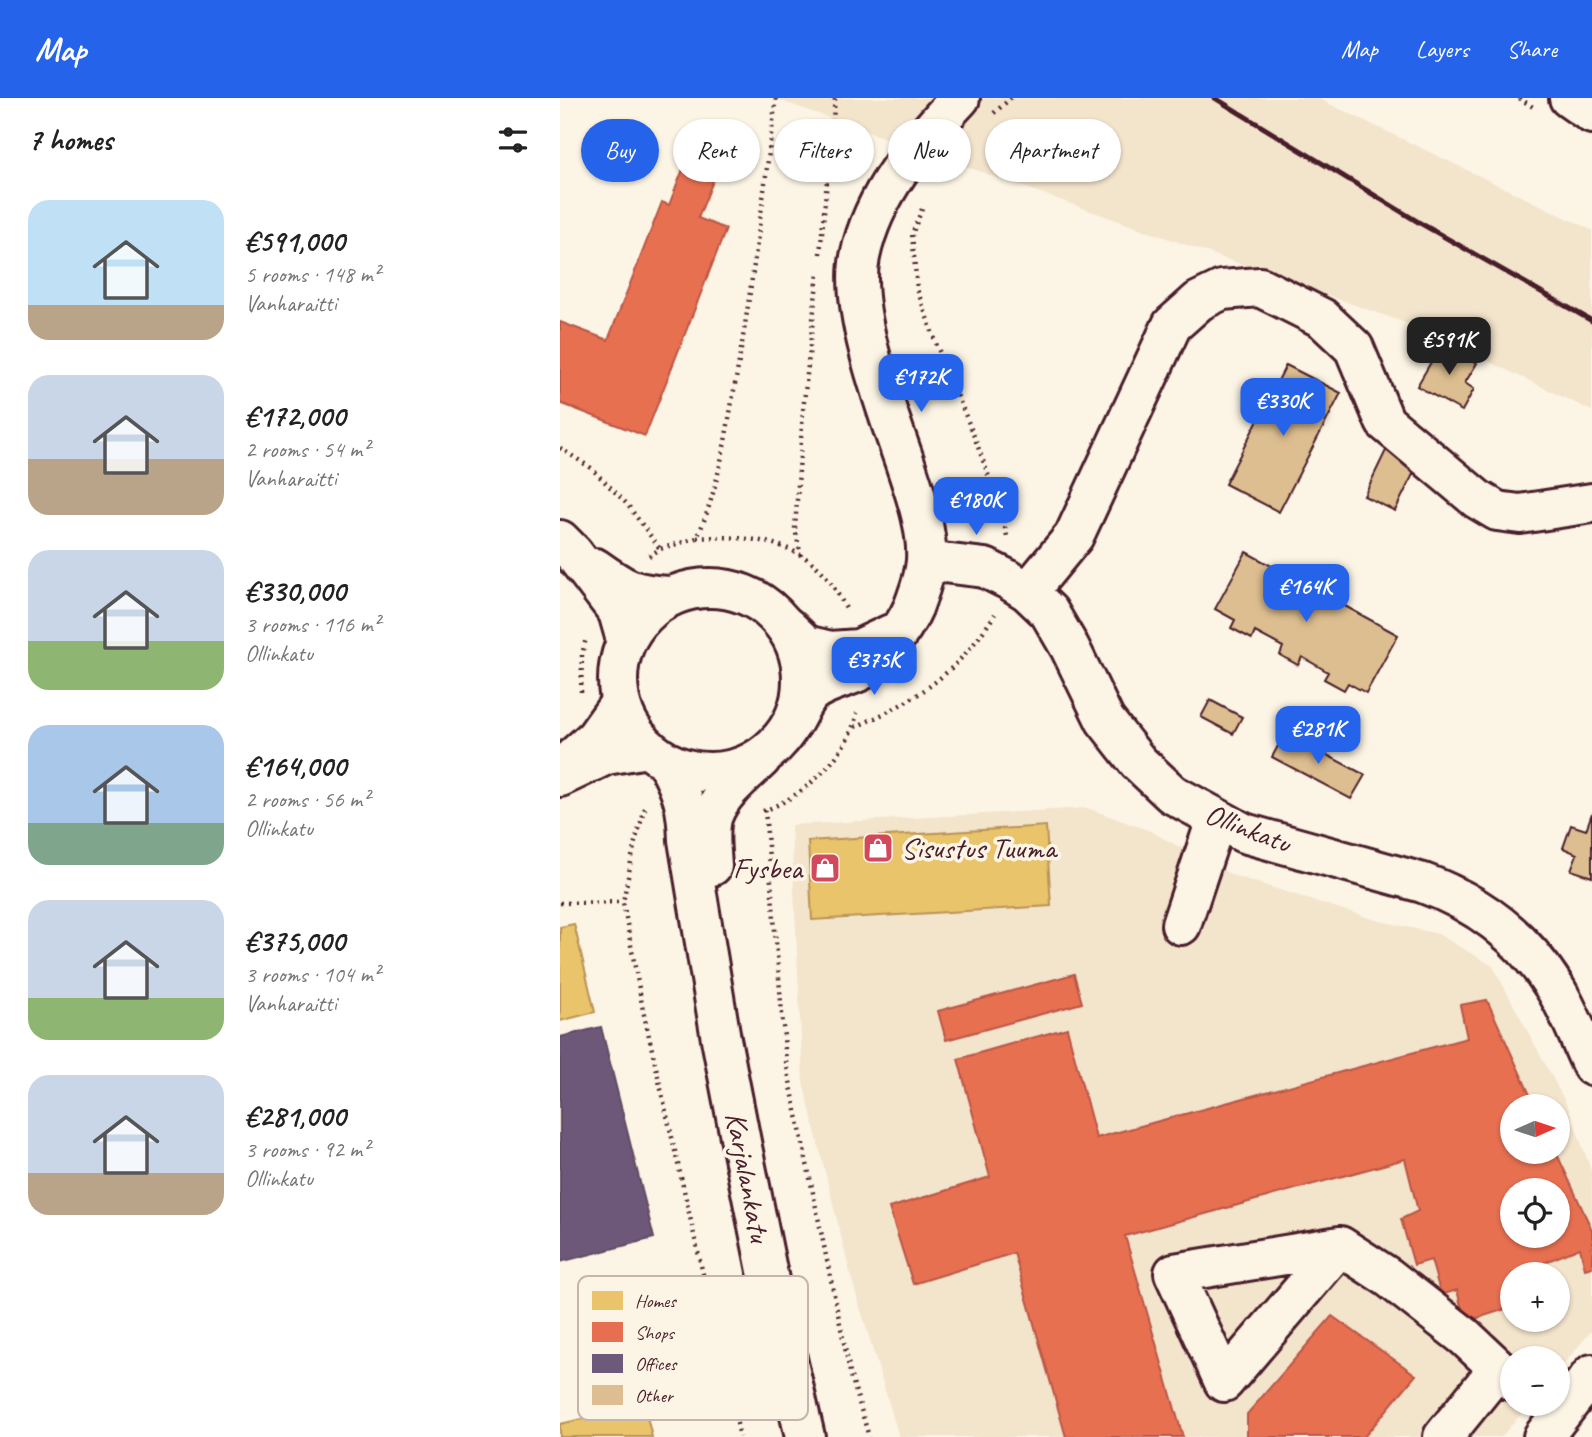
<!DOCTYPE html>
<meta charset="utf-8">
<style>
body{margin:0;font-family:Caveat,sans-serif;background:#f6f6f6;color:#222;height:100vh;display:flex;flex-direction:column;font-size:26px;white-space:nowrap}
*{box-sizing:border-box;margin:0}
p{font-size:23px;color:#767676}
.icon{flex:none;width:38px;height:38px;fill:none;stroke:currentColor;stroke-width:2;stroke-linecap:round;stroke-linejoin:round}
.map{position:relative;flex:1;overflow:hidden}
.panel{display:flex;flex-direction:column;background:#fff;width:560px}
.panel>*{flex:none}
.banner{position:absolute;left:21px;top:21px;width:665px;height:63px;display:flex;gap:14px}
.needle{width:46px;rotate:87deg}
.fabs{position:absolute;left:940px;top:996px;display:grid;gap:14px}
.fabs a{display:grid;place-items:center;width:70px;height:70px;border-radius:50%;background:#fff;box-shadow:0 2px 5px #0004;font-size:35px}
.price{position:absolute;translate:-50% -60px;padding:0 16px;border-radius:14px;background:#2563eb;color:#fff;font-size:23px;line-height:46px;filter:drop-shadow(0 2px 4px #0008)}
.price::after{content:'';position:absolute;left:50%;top:42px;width:21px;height:16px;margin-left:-10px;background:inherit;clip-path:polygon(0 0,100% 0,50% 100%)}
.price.selected{background:#222;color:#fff}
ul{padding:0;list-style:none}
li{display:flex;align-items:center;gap:21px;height:175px;padding:0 28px}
li span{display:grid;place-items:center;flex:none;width:196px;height:140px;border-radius:21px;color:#555}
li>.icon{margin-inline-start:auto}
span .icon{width:84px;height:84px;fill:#fffc;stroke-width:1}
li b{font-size:30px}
h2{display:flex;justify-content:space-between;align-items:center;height:84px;padding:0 28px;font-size:30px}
.tag{padding:0 24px;border-radius:32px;background:#fff;box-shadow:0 2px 5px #0004;font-size:24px;line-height:63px}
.tag.selected{background:#2563eb;color:#fff}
header{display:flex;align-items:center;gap:42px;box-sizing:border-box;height:98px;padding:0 35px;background:#2563eb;color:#fff}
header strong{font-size:33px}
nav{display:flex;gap:38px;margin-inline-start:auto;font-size:24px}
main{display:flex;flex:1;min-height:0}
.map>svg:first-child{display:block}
.built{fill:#f3e4cc;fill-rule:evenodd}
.homes{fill:#e9c46a;stroke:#b99257;stroke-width:2}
.shops{fill:#e76f51;stroke:#b85746;stroke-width:2;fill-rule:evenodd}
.offices{fill:#6d597a;stroke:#624862;stroke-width:2}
.building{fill:#ddbe90;stroke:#4a1f2b;stroke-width:2}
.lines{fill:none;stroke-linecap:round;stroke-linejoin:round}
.minor-casing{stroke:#4a1f2b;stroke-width:44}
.major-casing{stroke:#4a1f2b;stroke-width:44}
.path{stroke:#4a1f2b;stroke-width:4.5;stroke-dasharray:2 5;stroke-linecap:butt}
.minor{stroke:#fcf5e5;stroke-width:38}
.major{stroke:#fcf5e5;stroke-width:38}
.rail{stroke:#4a1f2b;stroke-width:5}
.labels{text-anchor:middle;stroke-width:7;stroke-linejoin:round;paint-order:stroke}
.street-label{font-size:30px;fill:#4a1f2b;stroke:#fcf5e5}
.poi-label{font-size:30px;fill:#4a1f2b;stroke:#fcf5e5;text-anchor:start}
.key{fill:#fcf5e5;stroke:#c7b5ad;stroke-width:2}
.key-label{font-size:19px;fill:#4a1f2b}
</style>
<header>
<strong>Map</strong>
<nav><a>Map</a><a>Layers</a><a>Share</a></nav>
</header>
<main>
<section class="panel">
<h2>7 homes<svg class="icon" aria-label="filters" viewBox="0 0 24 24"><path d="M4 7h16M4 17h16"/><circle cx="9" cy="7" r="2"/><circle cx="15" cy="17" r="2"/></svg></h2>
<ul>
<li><span style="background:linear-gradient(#bfe0f5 75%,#b9a48a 0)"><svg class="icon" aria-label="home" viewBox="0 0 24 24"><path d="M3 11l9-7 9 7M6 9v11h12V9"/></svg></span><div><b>€591,000</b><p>5 rooms · 148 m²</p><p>Vanharaitti</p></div></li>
<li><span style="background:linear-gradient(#c9d6e8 60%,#b9a48a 0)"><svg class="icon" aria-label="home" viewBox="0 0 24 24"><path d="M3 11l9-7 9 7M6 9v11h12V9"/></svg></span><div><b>€172,000</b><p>2 rooms · 54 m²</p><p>Vanharaitti</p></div></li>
<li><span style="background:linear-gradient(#c9d6e8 65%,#8fb573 0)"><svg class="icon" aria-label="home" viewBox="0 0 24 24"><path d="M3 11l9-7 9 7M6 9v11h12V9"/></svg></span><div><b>€330,000</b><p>3 rooms · 116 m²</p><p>Ollinkatu</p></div></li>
<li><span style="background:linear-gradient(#a9c7e8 70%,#7fa58c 0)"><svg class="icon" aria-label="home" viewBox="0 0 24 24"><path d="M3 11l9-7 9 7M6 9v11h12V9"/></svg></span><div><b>€164,000</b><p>2 rooms · 56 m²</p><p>Ollinkatu</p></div></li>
<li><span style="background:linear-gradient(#c9d6e8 70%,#8fb573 0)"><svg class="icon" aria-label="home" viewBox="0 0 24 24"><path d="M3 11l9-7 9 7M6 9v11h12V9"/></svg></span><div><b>€375,000</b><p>3 rooms · 104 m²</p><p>Vanharaitti</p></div></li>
<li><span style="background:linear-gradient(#c9d6e8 70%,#b9a48a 0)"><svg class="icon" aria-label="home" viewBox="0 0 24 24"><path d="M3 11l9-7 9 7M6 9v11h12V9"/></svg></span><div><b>€281,000</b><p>3 rooms · 92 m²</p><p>Ollinkatu</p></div></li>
</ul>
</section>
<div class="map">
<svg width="1032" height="1339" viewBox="0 0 1032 1339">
<rect width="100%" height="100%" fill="#fcf5e5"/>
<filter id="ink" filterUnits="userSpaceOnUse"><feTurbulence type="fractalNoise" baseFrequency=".0143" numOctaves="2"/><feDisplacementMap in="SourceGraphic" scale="14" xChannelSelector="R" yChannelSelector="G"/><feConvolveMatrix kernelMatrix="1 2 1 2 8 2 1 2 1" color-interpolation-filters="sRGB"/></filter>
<g filter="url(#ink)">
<path class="built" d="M 213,0 L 757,0 L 1032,132 L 1032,313 L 857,229 Z
M 527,710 L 588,732 L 672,777 L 816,822 L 878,836 L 933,868 L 1009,1011 L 1032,1075 L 1032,1232 L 998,1273 L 998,1260 L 952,1260 L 952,1306 L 970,1306 L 941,1339 L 339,1339 L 291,1179 L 243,984 L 231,727 ZM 952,1008 L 998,1008 L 998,1054 L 952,1054 ZM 952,1092 L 998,1092 L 998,1138 L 952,1138 ZM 952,1176 L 998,1176 L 998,1222 L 952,1222 Z"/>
<path class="homes" d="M 486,728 L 491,808 L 252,822 L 248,743 Z
M 14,826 L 35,914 L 0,923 L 0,829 Z
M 80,1290 L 92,1339 L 0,1339 L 0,1326 L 44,1316 L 40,1300 Z"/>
<path class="shops" d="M 123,71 L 153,83 L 138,120 L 166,131 L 85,338 L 0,305 L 0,224 L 48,242 L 102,104 L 109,107 Z
M 514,876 L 522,905 L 386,942 L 378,913 Z
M 927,902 L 975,1008 L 952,1008 L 952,1054 L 996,1054 L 1032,1132 L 1032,1169 L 1025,1171 L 1020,1150 L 978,1167 L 980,1176 L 952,1176 L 952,1209 L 905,1224 L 897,1192 L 881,1197 L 871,1162 L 854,1167 L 841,1121 L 858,1113 L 845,1061 L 565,1138 L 623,1339 L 506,1339 L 454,1155 L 353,1186 L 329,1110 L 430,1079 L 398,961 L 507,930 L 536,1040 L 907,940 L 900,907 ZM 952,1092 L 998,1092 L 998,1138 L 952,1138 Z
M 772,1218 L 856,1277 L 804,1339 L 687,1339 L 687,1316 Z"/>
<path class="offices" d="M 41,929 L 94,1140 L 0,1164 L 0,939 Z"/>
<path class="building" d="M 882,245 L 917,265 L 905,285 L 914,291 L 902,313 L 857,288 Z
M 726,267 L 781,295 L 719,414 L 665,386 Z
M 830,344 L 861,360 L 835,413 L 804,398 Z
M 686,454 L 838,537 L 806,595 L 788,585 L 784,592 L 764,581 L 768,574 L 742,559 L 738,567 L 720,557 L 723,549 L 695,534 L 692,541 L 671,530 L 675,522 L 655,511 Z
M 650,602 L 682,619 L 673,636 L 641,619 Z
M 725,635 L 805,677 L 791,701 L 712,659 Z
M 1032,715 L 1032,779 L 1011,772 L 1017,756 L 1003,750 L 1011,727 L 1026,732 Z"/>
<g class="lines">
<g class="minor-casing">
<path id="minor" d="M 1009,0 L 1032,16
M 0,442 L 13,455 L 58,514 L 66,542
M 366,463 L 425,470 L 449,482 L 468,494 L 489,514 L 510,550 L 545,622 L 578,664 L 612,696 L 684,735 L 863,785 C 919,805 964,840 995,890 C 1010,914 1020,943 1032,968
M 35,470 C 66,492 72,496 110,498
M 468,494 L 514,438 L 612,227 L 639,203 L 662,192 L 700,189 L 762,220 L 794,250 L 825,324 L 917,401 L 937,413 L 960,416 L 1032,405
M 227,529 L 246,547 L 270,553 L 299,551 L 331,536
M 232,625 C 238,616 243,601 252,594 C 266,583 284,581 300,573 C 323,561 350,523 357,499 C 361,488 365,474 366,463 C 368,430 355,395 345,365 C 327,313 289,212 300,159 C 313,95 357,46 400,0
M 6,666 L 35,640 L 60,605
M 0,679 L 46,657 L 87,650
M 621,827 L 656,722
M 780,1148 L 664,1284 L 614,1175 L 780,1148 L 828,1179 L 905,1239 L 952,1283
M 883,1339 L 937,1272
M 983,1339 L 1032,1276"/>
</g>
<g class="major-casing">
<path id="major" d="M58 582a92 92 0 1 1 184 0a92 92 0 1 1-184 0Z
M 107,665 C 123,694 127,709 128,742 L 161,941 L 181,1044 L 210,1187 L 245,1339
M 152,768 C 151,752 148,731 153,717 C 162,694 184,677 201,661"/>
</g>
<path class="path" d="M 959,0 L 973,9
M 434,15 L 451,0
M 269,62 L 298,71
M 362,111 L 352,136 L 357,191 L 377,248 L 414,338 L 440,409 L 447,438
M 260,156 L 275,0
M 0,350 L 31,370 L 67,406 L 100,451
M 137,440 C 179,437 235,441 265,477 C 274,488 281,502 288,514
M 89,458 L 100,451 L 137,440 C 160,388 167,330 177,275 C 193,183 204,92 216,0
M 241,458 L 235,431 L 243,313 L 258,175
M 21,594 L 22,557 L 26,540
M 295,629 C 357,602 397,576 435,516
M 85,710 L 75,744 L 63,804 L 83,912 L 180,1339
M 205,712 L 226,964 L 290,1274 L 309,1339
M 203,713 C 245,698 287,659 297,615
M 0,805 L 63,804"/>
<use href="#minor" class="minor"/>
<use href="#major" class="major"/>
<path class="rail" d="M 655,0 L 860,125 L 1032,223"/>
</g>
</g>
<defs>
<g id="shop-square" transform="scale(1.575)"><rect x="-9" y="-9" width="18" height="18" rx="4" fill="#d1495b" stroke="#fcf5e5"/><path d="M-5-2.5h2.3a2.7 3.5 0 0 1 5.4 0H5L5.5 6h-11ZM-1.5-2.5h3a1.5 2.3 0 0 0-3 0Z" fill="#fff"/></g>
</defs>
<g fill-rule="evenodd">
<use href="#shop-square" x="318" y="750"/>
<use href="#shop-square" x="265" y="770"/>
</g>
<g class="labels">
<g class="street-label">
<text transform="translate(688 730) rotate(21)" y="10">Ollinkatu</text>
<text transform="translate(188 1079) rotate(79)" y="10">Karjalankatu</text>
</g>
<g class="poi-label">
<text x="341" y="760">Sisustus Tuuma</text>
<text x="242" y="780" text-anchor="end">Fysbea</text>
</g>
</g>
<rect x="18" y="1178" width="230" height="144" rx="10" class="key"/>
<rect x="32" y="1193" width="31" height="19" fill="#e9c46a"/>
<rect x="32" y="1224" width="31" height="20" fill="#e76f51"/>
<rect x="32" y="1256" width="31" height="19" fill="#6d597a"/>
<rect x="32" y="1287" width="31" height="20" fill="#ddbe90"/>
<g class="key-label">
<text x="75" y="1209">Homes</text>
<text x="75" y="1241">Shops</text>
<text x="75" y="1272">Offices</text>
<text x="75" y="1304">Other</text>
</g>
</svg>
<div class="fabs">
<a><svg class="needle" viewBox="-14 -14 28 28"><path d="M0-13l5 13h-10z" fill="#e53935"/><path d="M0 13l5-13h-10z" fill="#767676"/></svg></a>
<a><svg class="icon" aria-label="locate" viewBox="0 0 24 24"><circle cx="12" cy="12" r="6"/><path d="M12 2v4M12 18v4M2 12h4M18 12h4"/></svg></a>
<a>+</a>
<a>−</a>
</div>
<b class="price selected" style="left:889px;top:279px">€591K</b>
<b class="price" style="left:361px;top:316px">€172K</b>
<b class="price" style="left:723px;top:340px">€330K</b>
<b class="price" style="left:416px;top:439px">€180K</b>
<b class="price" style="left:746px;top:526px">€164K</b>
<b class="price" style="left:314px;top:599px">€375K</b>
<b class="price" style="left:758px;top:668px">€281K</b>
<div class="banner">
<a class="tag selected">Buy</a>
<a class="tag">Rent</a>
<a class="tag">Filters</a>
<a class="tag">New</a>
<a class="tag">Apartment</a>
</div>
</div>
</main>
